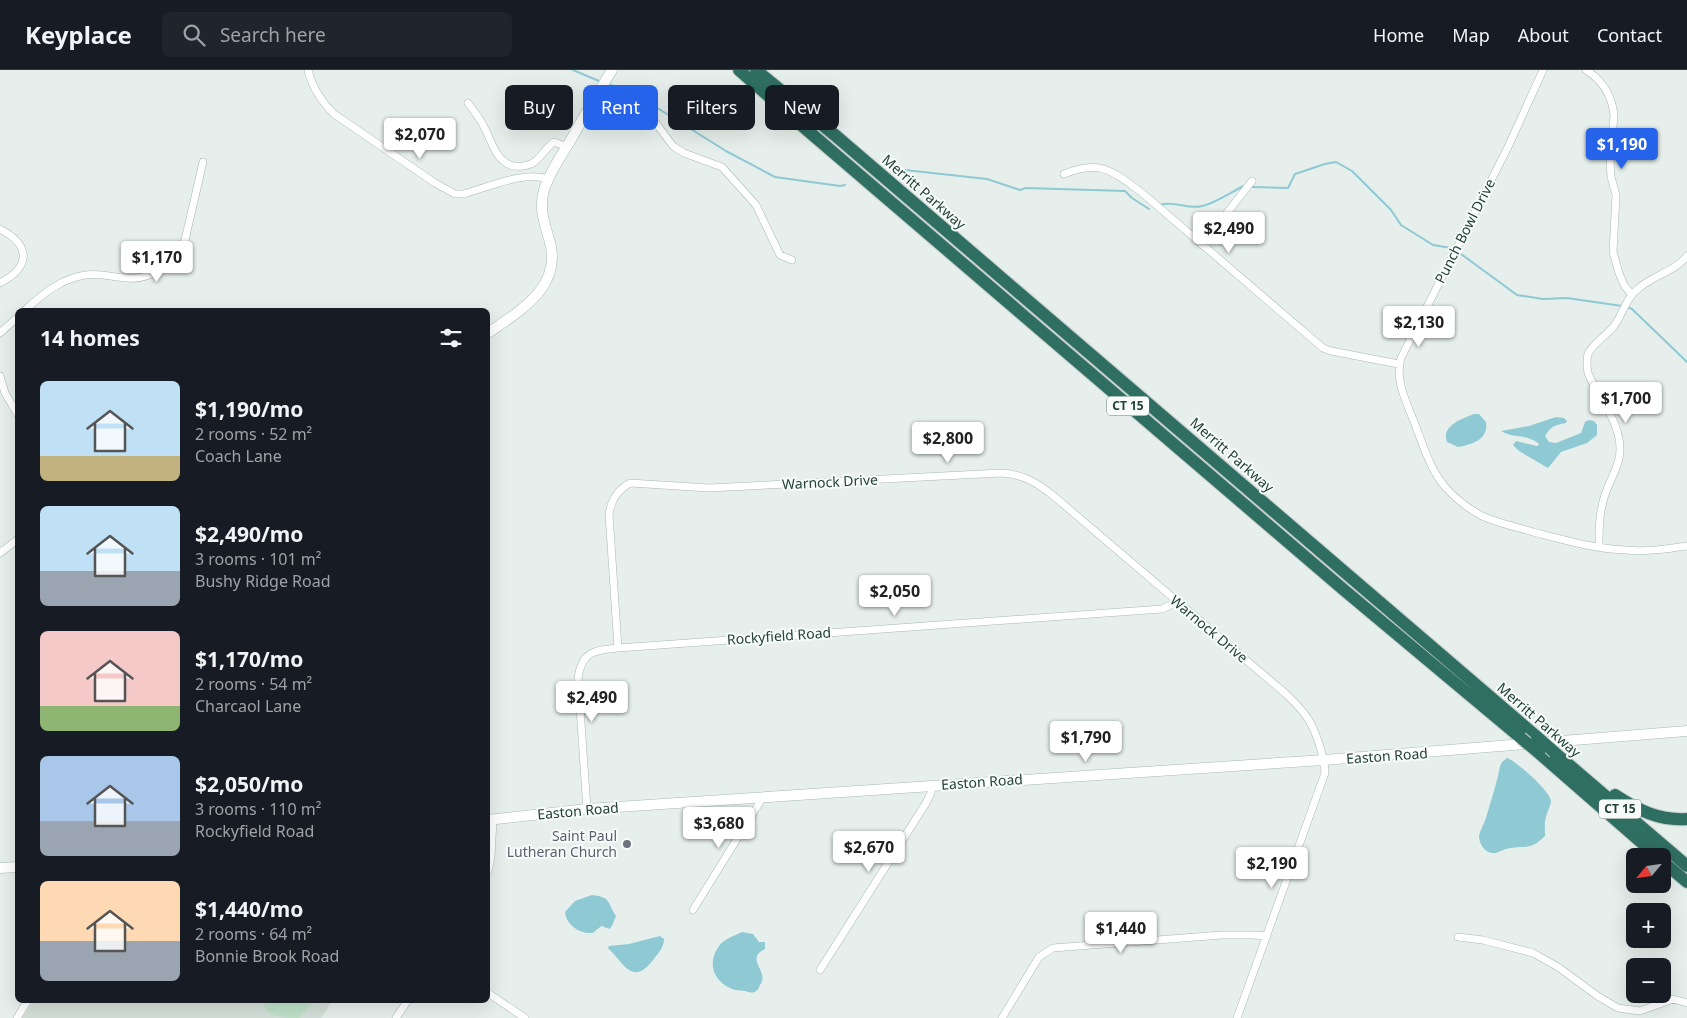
<!DOCTYPE html>
<meta charset="utf-8">
<style>
body{margin:0;font-family:"Noto Sans",sans-serif;background:#20242c;color:#f1f3f6;height:100vh;display:flex;flex-direction:column;font-size:19px;white-space:nowrap}
*{box-sizing:border-box;margin:0}
p{font-size:16px;color:#9ea1a6}
.icon{flex:none;width:28px;height:28px;fill:none;stroke:currentColor;stroke-width:2;stroke-linecap:round;stroke-linejoin:round}
.map{position:relative;flex:1;overflow:hidden}
.panel{position:absolute;left:15px;top:238px;width:475px;height:695px;display:flex;flex-direction:column;background:#171b24;border-radius:8px;box-shadow:0 5px 20px #0002}
.panel>*{flex:none}
.banner{position:absolute;left:505px;top:15px;width:475px;height:45px;display:flex;gap:10px}
.needle{width:32px;rotate:241deg}
.controls{position:absolute;left:1626px;top:778px;display:grid;gap:10px}
.controls a{display:grid;place-items:center;width:45px;height:45px;border-radius:8px;background:#171b24;box-shadow:0 5px 20px #0002;font-size:25px}
.price{position:absolute;translate:-50% -42px;padding:0 11px;border-radius:5px;background:#fff;color:#222;font-size:16px;line-height:32px;filter:drop-shadow(0 1px 2px #0008)}
.price::after{content:'';position:absolute;left:50%;top:30px;width:15px;height:11px;margin-left:-8px;background:inherit;clip-path:polygon(0 0,100% 0,50% 100%)}
.price.active{background:#2563eb;color:#fff}
ul{padding:0;list-style:none}
li{display:flex;align-items:center;gap:15px;height:125px;padding:0 25px}
li span{display:grid;place-items:center;flex:none;width:140px;height:100px;border-radius:8px;color:#555}
li>.icon{margin-inline-start:auto}
span .icon{width:60px;height:60px;fill:#fffc;stroke-width:1}
li b{font-size:21px}
h2{display:flex;justify-content:space-between;align-items:center;height:60px;padding:0 25px;font-size:21px}
.tag{padding:0 18px;border-radius:8px;background:#171b24;box-shadow:0 5px 20px #0002;font-size:18px;line-height:45px}
.tag.active{background:#2563eb;color:#fff}
header{display:flex;align-items:center;gap:30px;box-sizing:border-box;height:70px;padding:0 25px;background:#171b24;border-bottom:1px solid #363941}
header strong{font-size:24px}
nav{display:flex;gap:28px;margin-inline-start:auto;font-size:18px}
.search{width:350px;height:45px;background:#20242c;display:flex;align-items:center;gap:12px;box-sizing:border-box;padding:0 18px;border-radius:8px;color:#9ea1a6;font-size:19px}
.map>svg:first-child{display:block}
.built{fill:#d4dfda}
.green{fill:#bfe0c8}
.water{fill:#8ec9d4}
.lines{fill:none;stroke-linecap:round;stroke-linejoin:round}
.stream{stroke:#8ec9d4;stroke-width:2}
.street-casing{stroke:#a8b8b2;stroke-width:8}
.secondary-casing{stroke:#a4bbb3;stroke-width:11}
.highway-casing{stroke:#c2cac8;stroke-width:14}
.street{stroke:#fff;stroke-width:7}
.secondary{stroke:#fff;stroke-width:10}
.highway{stroke:#2f6f62;stroke-width:12}
.highway-bridge-casing{stroke:#c2cac8;stroke-width:14;stroke-linecap:butt}
.highway-bridge{stroke:#2f6f62;stroke-width:12}
.worship-dot{fill:#6b7280;stroke:#f7fbf9;stroke-width:2}
.labels{text-anchor:middle;stroke-width:4;stroke-linejoin:round;paint-order:stroke}
.shield{fill:#f7fbf9;stroke:#637a73;stroke-width:1}
.shield-label{font-size:12px;font-weight:bold;fill:#24423a}
.street-label{font-size:14px;fill:#24423a;stroke:#f7fbf9}
.worship-label{font-size:14px;fill:#5b616d;stroke:#f7fbf9;text-anchor:end}
</style>
<header>
<strong>Keyplace</strong>
<div class="search"><svg class="icon" aria-label="search" viewBox="0 0 24 24"><circle cx="10" cy="10" r="6"/><path d="M15 15l6 6"/></svg>Search here</div>
<nav><a>Home</a><a>Map</a><a>About</a><a>Contact</a></nav>
</header>
<div class="map">
<svg width="1687" height="948" viewBox="0 0 1687 948">
<rect width="100%" height="100%" fill="#e6efeb"/>
<path class="built" d="M 34,930 L 333,930 L 321,948 L 22,948 Z"/>
<path class="green" d="M 262,930 L 315,930 L 299,948 C 279,948 268,948 262,930 Z"/>
<path class="water" d="M 1474,344 L 1479,344 L 1486,352 C 1489,369 1472,375 1458,377 L 1447,372 C 1441,356 1461,349 1474,344 Z
M 1556,347 L 1564,348 L 1567,351 L 1566,353 C 1555,355 1551,356 1545,366 L 1549,372 L 1556,373 L 1581,363 L 1585,352 L 1589,350 L 1594,351 L 1597,355 L 1597,365 L 1587,373 L 1561,382 L 1548,398 L 1519,381 L 1513,375 L 1516,371 L 1537,376 L 1539,375 L 1538,373 C 1524,363 1514,369 1501,361 L 1529,356 Z
M 1507,688 C 1516,691 1552,722 1551,732 C 1550,737 1547,742 1546,747 C 1544,753 1545,760 1545,766 C 1529,782 1525,774 1506,779 C 1502,780 1496,784 1492,783 C 1484,782 1479,773 1479,766 C 1480,760 1484,754 1486,748 C 1491,731 1497,713 1500,696 L 1502,692 Z
M 592,825 C 611,827 607,832 616,846 L 612,856 L 609,859 L 602,856 C 599,857 595,862 592,863 C 580,864 566,855 565,842 L 575,831 Z
M 742,862 L 753,864 L 759,872 L 765,872 L 765,879 C 763,880 761,881 759,883 C 750,893 769,903 760,915 C 759,917 758,920 756,921 C 753,924 749,922 745,921 C 740,920 735,921 730,918 C 713,910 707,892 719,876 C 724,869 734,866 742,862 Z
M 660,866 L 664,869 C 664,878 658,883 653,890 C 632,917 624,893 608,878 L 609,876 L 629,874 Z"/>
<g class="lines">
<path class="stream" d="M 573,0 L 599,11
M 611,15 L 635,24 L 726,81 L 775,107 L 840,116 L 845,115
M 905,100 L 987,109 L 1020,120 L 1026,118 L 1125,121 L 1132,128 L 1149,139
M 1251,117 L 1288,118 L 1295,104 L 1325,94 L 1336,92 L 1352,101 L 1391,140 L 1401,155 L 1433,175 L 1451,178
M 1160,135 C 1174,130 1188,140 1202,136 C 1214,134 1233,121 1244,116
M 1461,184 L 1517,225 L 1543,229 L 1567,228 L 1622,236
M 1627,237 L 1632,239 L 1687,292"/>
<g class="street-casing">
<path id="street" d="M 308,0 C 312,18 321,31 334,44 L 435,113 L 455,124 L 463,124 C 490,117 521,101 548,109
M 1543,0 L 1508,77 L 1401,288 C 1394,311 1408,335 1416,357 C 1424,378 1431,401 1446,418 C 1456,429 1469,439 1482,446 C 1498,453 1516,457 1533,462 C 1564,470 1595,479 1626,480 C 1647,482 1667,479 1687,476
M 1586,0 C 1602,10 1612,26 1614,45 L 1610,90 L 1611,107 L 1616,125 L 1613,182 L 1619,203 L 1624,215 L 1632,225
M 468,33 C 473,40 479,47 483,55 C 490,67 494,85 505,92 C 512,98 523,97 531,94 C 541,89 545,78 554,72 L 567,77
M 591,36 L 600,37 L 622,34 L 635,36 L 652,48 L 673,76 L 684,83 L 722,97 L 756,135 L 780,185 L 792,190
M 1064,104 C 1100,89 1112,101 1141,122 L 1323,278 L 1331,281 L 1399,294
M 0,159 C 31,175 31,197 0,213
M 1202,175 L 1252,111
M 25,240 C 43,224 60,209 85,205 C 102,203 110,207 127,208 C 153,211 173,191 185,170 L 203,92
M 0,263 L 18,247
M 0,306 L 5,323 L 18,345
M 1599,477 C 1599,461 1599,444 1604,428 C 1610,407 1624,392 1619,369 C 1615,345 1597,326 1588,303 C 1587,297 1586,291 1588,284 C 1593,273 1606,266 1614,256 C 1623,244 1626,227 1639,218 C 1654,205 1674,202 1687,186
M 0,483 L 18,469
M 618,578 L 609,444 C 611,430 617,420 630,413 L 709,418 L 1001,403 C 1024,404 1039,414 1056,428 L 1286,624 C 1307,644 1313,653 1321,680 C 1323,688 1325,695 1325,703 L 1237,948
M 587,739 L 578,609 C 581,582 594,580 618,578 L 1162,539 L 1177,532
M 488,801 L 491,787 L 493,749
M 693,840 L 763,727
M 1458,867 L 1483,870 L 1533,883 L 1558,897 L 1599,927 L 1618,938 L 1640,941 L 1673,929 L 1687,933
M 820,900 L 926,733 L 931,723 L 932,716
M 488,923 L 525,948
M 17,948 L 28,930
M 396,948 L 408,930
M 1002,948 L 1039,887 L 1053,878 L 1222,865 L 1253,865 L 1267,866"/>
</g>
<g class="secondary-casing">
<path id="secondary" d="M 488,263 C 521,240 564,216 549,169 C 544,152 539,138 544,120 C 549,103 560,88 569,73 C 583,48 597,24 612,0
M 488,750 L 587,739 L 1324,690 L 1687,661
M 0,798 L 18,797"/>
</g>
<g class="highway-casing">
<path id="highway" d="M 739,0 L 807,60 L 1344,520 L 1521,668
M 756,0 L 836,66 L 1537,667
M 1554,682 L 1687,796
M 1539,683 L 1657,786
M 1615,725 C 1638,740 1659,751 1687,749
M 1662,791 L 1687,812"/>
</g>
<use href="#street" class="street"/>
<use href="#secondary" class="secondary"/>
<use href="#highway" class="highway"/>
<g class="highway-bridge-casing">
<path id="highway-bridge" d="M 1537,667 L 1554,682
M 1521,668 L 1539,683"/>
</g>
<use href="#highway-bridge" class="highway-bridge"/>
</g>
<circle class="worship-dot" cx="627" cy="774" r="5"/>
<g class="labels">
<g class="shield">
<rect x="1107" y="326.5" width="42" height="19" rx="4"/>
<rect x="1599" y="729.5" width="42" height="19" rx="4"/>
</g>
<g class="shield-label">
<text x="1128" y="340">CT 15</text>
<text x="1620" y="743">CT 15</text>
</g>
<g class="street-label">
<text transform="translate(924 122) rotate(41)" y="5">Merritt Parkway</text>
<text transform="translate(1465 161) rotate(-63)" y="5">Punch Bowl Drive</text>
<text transform="translate(1232 385) rotate(41)" y="5">Merritt Parkway</text>
<text transform="translate(830 412) rotate(-3)" y="5">Warnock Drive</text>
<text transform="translate(1209 559) rotate(40)" y="5">Warnock Drive</text>
<text transform="translate(779 566) rotate(-4)" y="5">Rockyfield Road</text>
<text transform="translate(1539 650) rotate(41)" y="5">Merritt Parkway</text>
<text transform="translate(1387 686) rotate(-4)" y="5">Easton Road</text>
<text transform="translate(982 712) rotate(-4)" y="5">Easton Road</text>
<text transform="translate(578 741) rotate(-5)" y="5">Easton Road</text>
</g>
<g class="worship-label">
<text x="617" y="771">Saint Paul<tspan x="617" dy="16">Lutheran Church</tspan></text>
</g>
</g>
</svg>
<div class="controls">
<a><svg class="needle" viewBox="-14 -14 28 28"><path d="M0-13l5 13h-10z" fill="#e53935"/><path d="M0 13l5-13h-10z" fill="#9ea1a6"/></svg></a>
<a>+</a>
<a>−</a>
</div>
<b class="price" style="left:420px;top:90px">$2,070</b>
<b class="price active" style="left:1622px;top:100px">$1,190</b>
<b class="price" style="left:1229px;top:184px">$2,490</b>
<b class="price" style="left:157px;top:213px">$1,170</b>
<b class="price" style="left:1419px;top:278px">$2,130</b>
<b class="price" style="left:1626px;top:354px">$1,700</b>
<b class="price" style="left:948px;top:394px">$2,800</b>
<b class="price" style="left:895px;top:547px">$2,050</b>
<b class="price" style="left:592px;top:653px">$2,490</b>
<b class="price" style="left:1086px;top:693px">$1,790</b>
<b class="price" style="left:719px;top:779px">$3,680</b>
<b class="price" style="left:869px;top:803px">$2,670</b>
<b class="price" style="left:1272px;top:819px">$2,190</b>
<b class="price" style="left:1121px;top:884px">$1,440</b>
<div class="banner">
<a class="tag">Buy</a>
<a class="tag active">Rent</a>
<a class="tag">Filters</a>
<a class="tag">New</a>
</div>
<section class="panel">
<h2>14 homes<svg class="icon" aria-label="filters" viewBox="0 0 24 24"><path d="M4 7h16M4 17h16"/><circle cx="9" cy="7" r="2"/><circle cx="15" cy="17" r="2"/></svg></h2>
<ul>
<li><span style="background:linear-gradient(#bfe0f5 75%,#c2b280 0)"><svg class="icon" aria-label="home" viewBox="0 0 24 24"><path d="M3 11l9-7 9 7M6 9v11h12V9"/></svg></span><div><b>$1,190/mo</b><p>2 rooms · 52 m²</p><p>Coach Lane</p></div></li>
<li><span style="background:linear-gradient(#bfe0f5 65%,#9aa5b1 0)"><svg class="icon" aria-label="home" viewBox="0 0 24 24"><path d="M3 11l9-7 9 7M6 9v11h12V9"/></svg></span><div><b>$2,490/mo</b><p>3 rooms · 101 m²</p><p>Bushy Ridge Road</p></div></li>
<li><span style="background:linear-gradient(#f6c9c9 75%,#8fb573 0)"><svg class="icon" aria-label="home" viewBox="0 0 24 24"><path d="M3 11l9-7 9 7M6 9v11h12V9"/></svg></span><div><b>$1,170/mo</b><p>2 rooms · 54 m²</p><p>Charcaol Lane</p></div></li>
<li><span style="background:linear-gradient(#a9c7e8 65%,#9aa5b1 0)"><svg class="icon" aria-label="home" viewBox="0 0 24 24"><path d="M3 11l9-7 9 7M6 9v11h12V9"/></svg></span><div><b>$2,050/mo</b><p>3 rooms · 110 m²</p><p>Rockyfield Road</p></div></li>
<li><span style="background:linear-gradient(#ffd9b3 60%,#9aa5b1 0)"><svg class="icon" aria-label="home" viewBox="0 0 24 24"><path d="M3 11l9-7 9 7M6 9v11h12V9"/></svg></span><div><b>$1,440/mo</b><p>2 rooms · 64 m²</p><p>Bonnie Brook Road</p></div></li>
</ul>
</section>
</div>
